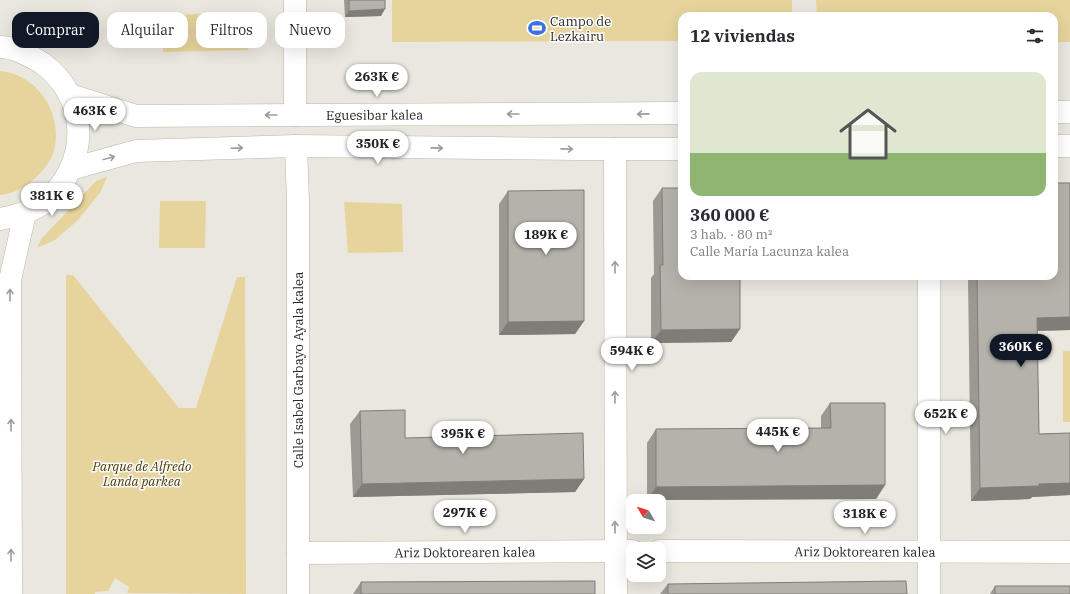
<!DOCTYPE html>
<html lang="es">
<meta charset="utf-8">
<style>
body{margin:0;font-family:"IBM Plex Serif",serif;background:#f2f2f3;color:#2b2b33;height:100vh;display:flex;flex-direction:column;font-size:15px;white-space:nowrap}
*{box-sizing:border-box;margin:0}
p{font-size:13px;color:#7c7c81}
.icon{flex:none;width:22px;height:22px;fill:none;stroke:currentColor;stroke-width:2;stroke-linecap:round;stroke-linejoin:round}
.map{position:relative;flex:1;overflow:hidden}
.side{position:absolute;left:678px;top:12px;width:380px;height:268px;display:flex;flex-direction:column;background:#fff;border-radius:12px;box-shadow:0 4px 16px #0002}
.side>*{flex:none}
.banner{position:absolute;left:12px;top:12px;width:380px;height:36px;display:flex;gap:8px}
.needle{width:26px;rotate:309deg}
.controls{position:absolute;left:626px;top:494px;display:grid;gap:8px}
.controls a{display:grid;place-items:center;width:40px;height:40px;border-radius:8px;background:#fff;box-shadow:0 4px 16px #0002;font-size:20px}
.price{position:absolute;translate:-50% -34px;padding:0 9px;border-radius:14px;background:#fff;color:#222;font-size:13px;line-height:26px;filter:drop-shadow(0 1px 2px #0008)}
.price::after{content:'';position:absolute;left:50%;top:24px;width:12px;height:9px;margin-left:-6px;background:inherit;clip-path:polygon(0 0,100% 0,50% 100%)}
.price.on{background:#111827;color:#fff}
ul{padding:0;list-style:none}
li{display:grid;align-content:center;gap:8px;height:212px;padding:0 12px}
li span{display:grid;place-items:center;height:124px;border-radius:12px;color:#555}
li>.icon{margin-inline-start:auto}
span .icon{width:72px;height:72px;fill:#fffc;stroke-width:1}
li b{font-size:17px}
h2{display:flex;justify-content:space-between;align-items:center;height:48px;padding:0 12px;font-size:17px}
.chip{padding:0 14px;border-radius:12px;background:#fff;box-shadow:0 4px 16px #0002;font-size:14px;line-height:36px}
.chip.on{background:#111827;color:#fff}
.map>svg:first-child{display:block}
.green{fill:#e7d49c}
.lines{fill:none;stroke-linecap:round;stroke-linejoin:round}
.street-casing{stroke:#b8b6af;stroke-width:23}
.secondary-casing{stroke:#b8b6af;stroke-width:23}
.street{stroke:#fff;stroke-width:22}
.secondary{stroke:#fff;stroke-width:22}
.wall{fill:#9b9992}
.shaded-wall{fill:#7e7d77}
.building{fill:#b4b2aa;stroke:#7e7d77}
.oneway{stroke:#9e9d9c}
.labels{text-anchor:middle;stroke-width:3;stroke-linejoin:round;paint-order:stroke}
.poi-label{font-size:13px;fill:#272623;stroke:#fff;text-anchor:start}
.street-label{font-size:13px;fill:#272623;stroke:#fff}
.park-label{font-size:13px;font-style:italic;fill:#483904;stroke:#fff}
</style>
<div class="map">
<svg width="1070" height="594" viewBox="0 0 1070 594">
<rect width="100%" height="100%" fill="#eae7df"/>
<path class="green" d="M 392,0 L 792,0 L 792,16 L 682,16 L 682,41 L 392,42 Z
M 816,0 L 1070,0 L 1070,42 L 1054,42 L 1054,16 L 817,16 Z
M 248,13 L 248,50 L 163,52 L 162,15 Z
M 0,71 C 39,74 65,117 53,154 C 49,164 41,173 33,180 C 24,188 12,194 0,195 Z
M 107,177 L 100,193 L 77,221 L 55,240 L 37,248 L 42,238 L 96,181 Z
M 160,201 L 206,201 L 205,248 L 159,248 Z
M 344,202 L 402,204 L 403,252 L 348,253 Z
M 66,275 L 73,275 L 179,408 L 196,408 L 237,277 L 245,277 L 246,594 L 127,593 L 129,587 L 115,578 L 108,591 L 95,592 L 95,594 L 66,594 Z
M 1063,351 L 1070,351 L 1070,422 L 1063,422 Z"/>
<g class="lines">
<g class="street-casing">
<g id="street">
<path d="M 295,115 L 295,0"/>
<path d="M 296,146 L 298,201 L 298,594"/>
<path d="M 615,149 L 616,594"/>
<path d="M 929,276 L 929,594"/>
<path id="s1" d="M 659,551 L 1070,552"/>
<path id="s2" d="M 298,553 L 633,551"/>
</g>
</g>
<g class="secondary-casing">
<g id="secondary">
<path d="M 0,47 C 13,47 31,56 42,63 C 90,98 90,164 45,202 C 32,212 16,216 0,219"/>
<path id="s3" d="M 70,95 L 136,116 L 682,113"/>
<path d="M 1054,112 L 1070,112"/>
<path d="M 1054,146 L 1070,146"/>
<path d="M 71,169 L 136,151 L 296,146 L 578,149 L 682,149"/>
<path d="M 11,594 L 10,280 L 25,213"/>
</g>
</g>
<use href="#street" class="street"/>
<use href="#secondary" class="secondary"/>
</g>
<path class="wall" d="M 344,0 L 385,0 L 381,16 L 345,17 Z
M 662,188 L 740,329 L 731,342 L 651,343 L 651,278 L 654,274 L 653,201 Z
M 508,191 L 584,321 L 575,334 L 499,335 L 499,204 Z
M 970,276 L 1054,276 L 1070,330 L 1037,331 L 1039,434 L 1070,433 L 1070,495 L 1032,497 L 1030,499 L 971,501 L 968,279 Z
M 830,403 L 885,485 L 876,499 L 647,500 L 647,443 L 656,429 L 821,428 L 821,416 Z
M 360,411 L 405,438 L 584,479 L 575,492 L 353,497 L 350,424 Z
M 361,582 L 595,594 L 353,594 Z
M 668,584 L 907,594 L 660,594 Z
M 995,586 L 1070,594 L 990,594 Z"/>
<path class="shaded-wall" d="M 385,9 L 381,16 L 345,17 L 349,11 Z
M 1070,317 L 1070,330 L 1028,331 L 1037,318 Z
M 584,321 L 575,334 L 499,335 L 508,322 Z
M 740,329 L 731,342 L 651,343 L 661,330 Z
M 584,479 L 575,492 L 353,497 L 362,484 Z
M 1070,483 L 1070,495 L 1032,497 L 1030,499 L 971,501 L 980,488 L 1039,484 Z
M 885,485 L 876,499 L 647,500 L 656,487 Z"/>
<path class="building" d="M 349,0 L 385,0 L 385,9 L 349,11 Z
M 1054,183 L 1070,183 L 1070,317 L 1037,318 L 1039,434 L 1070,433 L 1070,483 L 1039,484 L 1039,486 L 980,488 L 977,276 L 1054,276 Z
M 662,188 L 682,188 L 682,276 L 740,276 L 740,329 L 661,330 L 660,265 L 663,265 Z
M 584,190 L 584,321 L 508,322 L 508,191 Z
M 830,403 L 885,403 L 885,485 L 656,487 L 656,429 L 831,428 Z
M 405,410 L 405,438 L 583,433 L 584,479 L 362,484 L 360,411 Z
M 595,581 L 595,594 L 361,594 L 361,582 Z
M 906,581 L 907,594 L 668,594 L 668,584 Z
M 995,586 L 1070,586 L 1070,594 L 995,594 Z"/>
<defs><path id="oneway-shaft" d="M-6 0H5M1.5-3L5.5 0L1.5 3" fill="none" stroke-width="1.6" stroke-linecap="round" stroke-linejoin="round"/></defs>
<g class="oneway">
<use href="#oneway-shaft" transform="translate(513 114) rotate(180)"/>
<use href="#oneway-shaft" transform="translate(643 114) rotate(179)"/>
<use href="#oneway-shaft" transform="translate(271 115) rotate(180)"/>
<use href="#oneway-shaft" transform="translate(237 148) rotate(-2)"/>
<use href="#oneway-shaft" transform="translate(437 148) rotate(1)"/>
<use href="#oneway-shaft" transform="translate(567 149) rotate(1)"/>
<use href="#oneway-shaft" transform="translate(109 158) rotate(-15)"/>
<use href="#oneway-shaft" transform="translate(615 267) rotate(-90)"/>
<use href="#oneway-shaft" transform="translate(10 295) rotate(-90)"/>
<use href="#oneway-shaft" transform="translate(615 397) rotate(-90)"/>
<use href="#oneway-shaft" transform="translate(11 425) rotate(-90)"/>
<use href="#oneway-shaft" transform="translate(615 527) rotate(-90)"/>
<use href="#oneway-shaft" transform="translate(11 555) rotate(-90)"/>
</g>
<defs>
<g id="stadium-bare" transform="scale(1.38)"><path d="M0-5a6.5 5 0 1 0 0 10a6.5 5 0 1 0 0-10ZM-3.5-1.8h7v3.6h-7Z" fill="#3c71e1" stroke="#fff" stroke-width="2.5" paint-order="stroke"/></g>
</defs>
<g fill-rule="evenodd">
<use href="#stadium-bare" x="537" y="28"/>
</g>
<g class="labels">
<g class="poi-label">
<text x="550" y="26">Campo de<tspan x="550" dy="15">Lezkairu</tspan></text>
</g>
<g class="street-label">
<text dy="5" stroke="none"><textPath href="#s3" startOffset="308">Eguesibar kalea</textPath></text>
<text transform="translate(298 370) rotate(-90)" y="5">Calle Isabel Garbayo Ayala kalea</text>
<text dy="5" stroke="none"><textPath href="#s2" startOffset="167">Ariz Doktorearen kalea</textPath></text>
<text dy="5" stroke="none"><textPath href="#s1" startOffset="206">Ariz Doktorearen kalea</textPath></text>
</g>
<g class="park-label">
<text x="142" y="471">Parque de Alfredo<tspan x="142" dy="15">Landa parkea</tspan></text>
</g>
</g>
</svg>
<div class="controls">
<a><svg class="needle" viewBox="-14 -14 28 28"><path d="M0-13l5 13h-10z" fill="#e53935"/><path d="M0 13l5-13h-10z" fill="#7c7c81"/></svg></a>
<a><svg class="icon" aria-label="layers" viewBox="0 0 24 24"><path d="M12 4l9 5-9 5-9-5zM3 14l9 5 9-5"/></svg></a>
</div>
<b class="price" style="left:377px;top:98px">263K €</b>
<b class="price" style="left:95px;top:132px">463K €</b>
<b class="price" style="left:378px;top:165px">350K €</b>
<b class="price" style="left:52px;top:217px">381K €</b>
<b class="price" style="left:546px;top:256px">189K €</b>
<b class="price on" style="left:1021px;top:368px">360K €</b>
<b class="price" style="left:632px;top:372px">594K €</b>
<b class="price" style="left:946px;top:435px">652K €</b>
<b class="price" style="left:778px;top:453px">445K €</b>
<b class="price" style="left:463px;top:455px">395K €</b>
<b class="price" style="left:465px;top:534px">297K €</b>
<b class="price" style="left:865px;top:535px">318K €</b>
<div class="banner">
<a class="chip on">Comprar</a>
<a class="chip">Alquilar</a>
<a class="chip">Filtros</a>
<a class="chip">Nuevo</a>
</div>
<section class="side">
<h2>12 viviendas<svg class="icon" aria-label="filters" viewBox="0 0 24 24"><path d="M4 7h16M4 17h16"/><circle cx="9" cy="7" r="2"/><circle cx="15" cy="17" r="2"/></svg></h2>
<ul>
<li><span style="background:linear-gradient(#dfe7d0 65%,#8fb573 0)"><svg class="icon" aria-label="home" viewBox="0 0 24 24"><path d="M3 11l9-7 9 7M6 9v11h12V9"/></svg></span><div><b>360 000 €</b><p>3 hab. · 80 m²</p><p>Calle María Lacunza kalea</p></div></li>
</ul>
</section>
</div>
